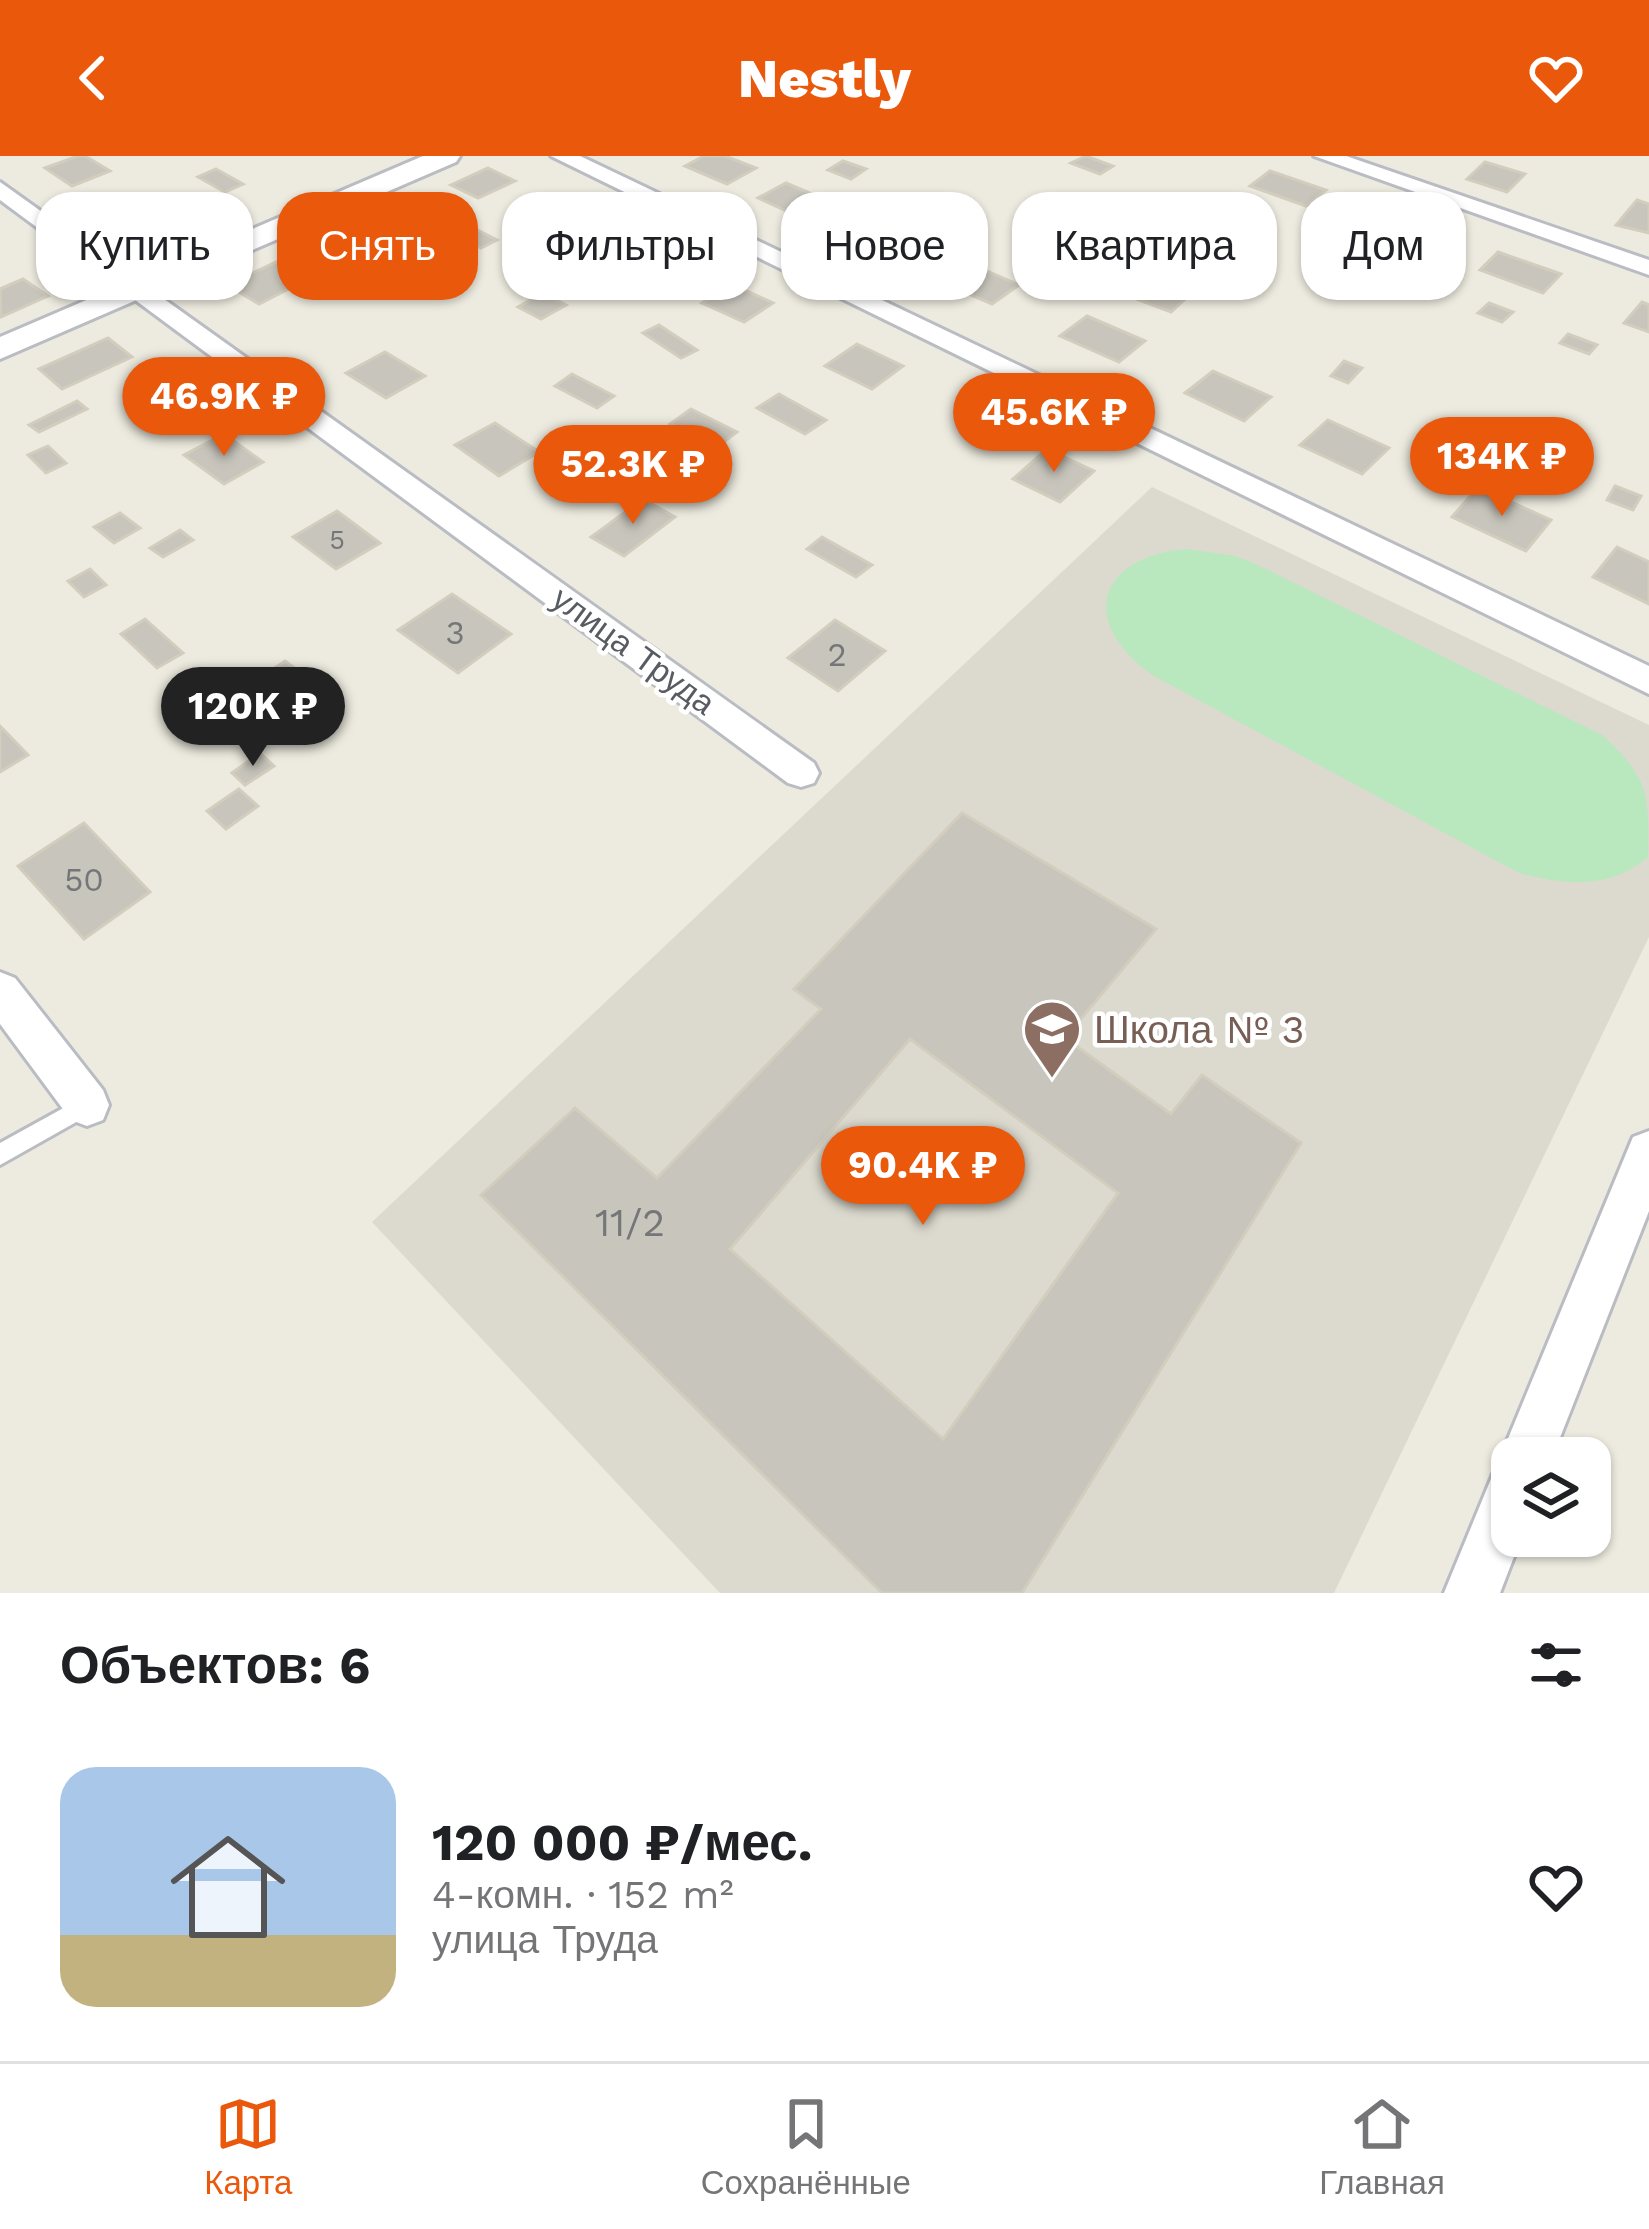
<!DOCTYPE html>
<html lang="ru">
<meta charset="utf-8">
<style>
body{margin:0;font-family:"Work Sans",sans-serif;background:#f6f6f6;color:#202124;height:100vh;display:flex;flex-direction:column;font-size:45px;white-space:nowrap}
*{box-sizing:border-box;margin:0}
p{font-size:39px;color:#757577}
.icon{flex:none;width:66px;height:66px;fill:none;stroke:currentColor;stroke-width:2;stroke-linecap:round;stroke-linejoin:round}
.map{position:relative;height:1437px;overflow:hidden}
.side{display:flex;flex-direction:column;background:#fff;flex:1}
.side>*{flex:none}
.hud{position:absolute;left:36px;top:36px;width:1578px;height:108px;display:flex;gap:24px}
.fabs{position:absolute;left:1491px;top:1281px;display:grid;gap:24px}
.fabs a{display:grid;place-items:center;width:120px;height:120px;border-radius:24px;background:#fff;box-shadow:0 3px 9px #0004;font-size:60px}
.price{position:absolute;translate:-50% -102px;padding:0 27px;border-radius:42px;background:#ea580c;color:#fff;font-size:39px;line-height:78px;filter:drop-shadow(0 3px 6px #0008)}
.price::after{content:'';position:absolute;left:50%;top:72px;width:36px;height:27px;margin-left:-18px;background:inherit;clip-path:polygon(0 0,100% 0,50% 100%)}
.price.selected{background:#222;color:#fff}
ul{padding:0;list-style:none}
li{display:flex;align-items:center;gap:36px;height:300px;padding:0 60px}
li+li{border-top:3px solid #e0e0e0}
li span{display:grid;place-items:center;flex:none;width:336px;height:240px;border-radius:36px;color:#555}
li>.icon{margin-inline-start:auto}
span .icon{width:144px;height:144px;fill:#fffc;stroke-width:1}
li b{font-size:51px}
h2{display:flex;justify-content:space-between;align-items:center;height:144px;padding:0 60px;font-size:51px}
.tag{padding:0 42px;border-radius:36px;background:#fff;box-shadow:0 3px 9px #0004;font-size:42px;line-height:108px}
.tag.selected{background:#ea580c;color:#fff}
header{display:flex;justify-content:space-between;align-items:center;height:156px;padding:0 60px;background:#ea580c;color:#fff;font-size:54px;font-weight:800}
.dock{display:flex;justify-content:space-around;align-items:center;height:168px;border-top:3px solid #e0e0e0;background:#fff;font-size:33px;color:#757577}
.dock a{display:grid;justify-items:center;gap:6px}
.dock .selected{color:#ea580c}
.map>svg:first-child{display:block}
.education{fill:#dcdace}
.green{fill:#b9e7be}
.building{fill:#c8c5bc;stroke:#d2cdbd;stroke-width:3;fill-rule:evenodd}
.lines{fill:none;stroke-linecap:round;stroke-linejoin:round}
.service-casing{stroke:#babcc3;stroke-width:6}
.minor-casing{stroke:#babcc3;stroke-width:6}
.tertiary-casing{stroke:#babcc3;stroke-width:6}
.service{fill:#fff;fill-rule:evenodd}
.minor{fill:#fff;fill-rule:evenodd}
.tertiary{fill:#fff;fill-rule:evenodd}
.labels{text-anchor:middle;stroke-width:9;stroke-linejoin:round;paint-order:stroke}
.far-number-label{font-size:27px;fill:#747678}
.number-label{font-size:33px;fill:#747678}
.far-street-label{font-size:33px;fill:#585c62;stroke:#fff}
.education-label{font-size:39px;fill:#785e54;stroke:#fff;text-anchor:start}
.near-number-label{font-size:39px;fill:#747678}
</style>
<header><svg class="icon" aria-label="back" viewBox="0 0 24 24"><path d="M15 5l-7 7 7 7"/></svg>Nestly<svg class="icon" aria-label="heart" viewBox="0 0 24 24"><path d="M12 20l-8-8c-3-5 5-10 8-4 3-6 11-1 8 4z"/></svg></header>
<div class="map">
<svg width="1649" height="1437" viewBox="0 0 1649 1437">
<rect width="100%" height="100%" fill="#edebdf"/>
<path class="education" d="M 1152,331 L 1649,569 L 1649,781 L 1334,1437 L 720,1437 L 372,1066 Z"/>
<path class="green" d="M 1187,393 L 1235,400 L 1258,409 L 1602,579 C 1649,622 1649,637 1648,701 C 1609,734 1566,729 1519,717 L 1154,520 C 1078,468 1095,401 1187,393 Z"/>
<path class="building" d="M 78,0 L 85,0 L 110,15 L 72,30 L 45,12 Z
M 704,0 L 725,0 L 756,12 L 727,28 L 685,10 Z
M 1086,0 L 1113,10 L 1100,18 L 1071,7 Z
M 843,5 L 866,13 L 851,23 L 828,14 Z
M 1485,6 L 1525,18 L 1507,36 L 1467,23 Z
M 488,12 L 515,25 L 478,42 L 451,29 Z
M 216,13 L 243,28 L 225,36 L 198,21 Z
M 1270,15 L 1326,34 L 1306,50 L 1250,30 Z
M 786,27 L 826,44 L 798,60 L 758,42 Z
M 1637,44 L 1649,48 L 1649,77 L 1616,69 Z
M 194,54 L 219,69 L 164,92 L 139,76 Z
M 1396,59 L 1451,79 L 1432,96 L 1376,76 Z
M 460,65 L 497,84 L 481,92 L 445,73 Z
M 885,68 L 930,88 L 900,107 L 855,86 Z
M 623,72 L 662,90 L 629,109 L 590,91 Z
M 357,96 L 393,117 L 377,124 L 341,103 Z
M 1343,96 L 1378,109 L 1370,116 L 1335,103 Z
M 1498,96 L 1561,118 L 1543,137 L 1480,114 Z
M 276,106 L 308,123 L 259,148 L 227,129 Z
M 537,106 L 557,117 L 537,127 L 517,116 Z
M 969,107 L 1019,129 L 992,148 L 941,126 Z
M 23,123 L 48,140 L 1,161 L 0,133 Z
M 1131,125 L 1184,144 L 1171,156 L 1118,136 Z
M 732,128 L 773,147 L 744,166 L 702,147 Z
M 543,137 L 566,149 L 541,163 L 518,151 Z
M 1642,146 L 1649,149 L 1649,176 L 1624,167 Z
M 1489,147 L 1513,156 L 1502,166 L 1478,157 Z
M 1087,160 L 1145,185 L 1119,206 L 1060,180 Z
M 659,169 L 697,194 L 681,202 L 643,177 Z
M 1568,178 L 1597,189 L 1589,198 L 1560,187 Z
M 108,182 L 132,201 L 62,233 L 39,213 Z
M 857,188 L 903,210 L 872,233 L 825,210 Z
M 385,196 L 425,220 L 386,242 L 346,217 Z
M 1344,205 L 1362,212 L 1348,227 L 1331,220 Z
M 1213,215 L 1271,241 L 1244,265 L 1185,237 Z
M 572,218 L 614,240 L 597,252 L 555,230 Z
M 779,238 L 826,264 L 805,278 L 757,252 Z
M 77,245 L 87,253 L 39,276 L 29,269 Z
M 691,253 L 737,276 L 717,291 L 670,268 Z
M 1328,264 L 1389,292 L 1362,318 L 1300,289 Z
M 495,267 L 539,296 L 499,320 L 455,289 Z
M 224,278 L 263,306 L 224,328 L 184,299 Z
M 1522,289 L 1550,301 L 1533,321 L 1505,309 Z
M 48,290 L 66,307 L 46,317 L 28,299 Z
M 1047,293 L 1094,315 L 1060,346 L 1013,323 Z
M 1615,330 L 1641,340 L 1633,354 L 1607,344 Z
M 1478,331 L 1551,364 L 1526,395 L 1452,361 Z
M 643,343 L 675,361 L 624,400 L 591,381 Z
M 337,355 L 380,387 L 336,413 L 293,381 Z
M 120,357 L 140,372 L 114,387 L 94,371 Z
M 180,374 L 193,384 L 163,401 L 150,392 Z
M 822,381 L 872,409 L 856,421 L 807,393 Z
M 1617,391 L 1649,406 L 1649,448 L 1593,421 Z
M 90,413 L 106,429 L 84,441 L 68,425 Z
M 452,438 L 511,478 L 458,517 L 398,474 Z
M 145,463 L 183,497 L 157,512 L 121,478 Z
M 835,464 L 885,495 L 838,535 L 788,502 Z
M 285,505 L 320,531 L 296,548 L 261,521 Z
M 0,570 L 28,599 L 0,616 Z
M 260,597 L 274,610 L 245,629 L 232,617 Z
M 239,633 L 258,650 L 226,673 L 207,655 Z
M 962,657 L 1156,773 L 1065,882 L 1171,958 L 1202,919 L 1301,987 L 1022,1437 L 882,1437 L 481,1039 L 575,952 L 657,1022 L 821,853 L 794,833 ZM 910,883 L 1118,1037 L 943,1283 L 730,1093 Z
M 84,667 L 150,736 L 84,783 L 18,710 Z"/>
<g class="lines">
<g class="service-casing">
<path id="service" d="M 87,939 L 94,942 L 97,949 L 94,956 L 0,1009 L 0,987 Z"/>
</g>
<g class="minor-casing">
<path id="minor" d="M 551,0 L 580,0 L 1649,510 L 1649,538 Z
M 1314,0 L 1346,0 L 1649,104 L 1649,119 Z
M 0,26 L 814,607 L 819,617 L 814,627 L 801,631 L 788,627 L 0,44 Z
M 0,816 L 15,822 L 103,934 L 109,949 L 103,964 L 87,970 L 71,964 L 0,868 Z
M 1649,975 L 1649,1055 L 1552,1302 L 1512,1302 L 1512,1380 L 1522,1380 L 1500,1437 L 1444,1437 L 1493,1318 L 1504,1313 L 1500,1302 L 1633,981 Z"/>
</g>
<g class="tertiary-casing">
<path id="tertiary" d="M 423,0 L 460,0 L 456,6 L 0,203 L 0,181 Z"/>
</g>
<use href="#service" class="service"/>
<use href="#minor" class="minor"/>
<use href="#tertiary" class="tertiary"/>
</g>
<defs>
<g id="school-pin" transform="scale(3)"><path d="M0 17L-7.5 6A9.5 9.5 0 1 1 7.5 6Z" fill="#8d6e63" stroke="#fff"/><path d="M0-5L7-2L0 1L-7-2ZM-4 1L0 2.5L4 1V4Q0 6-4 4Z" fill="#fff"/></g>
</defs>
<g fill-rule="evenodd">
<use href="#school-pin" x="1052" y="873"/>
</g>
<g class="labels">
<g class="far-number-label">
<text x="337" y="393">5</text>
</g>
<g class="number-label">
<text x="455" y="488">3</text>
<text x="837" y="510">2</text>
<text x="84" y="735">50</text>
</g>
<g class="far-street-label">
<text transform="translate(634 494) rotate(36)" y="12">улица Труда</text>
</g>
<g class="education-label">
<text x="1094" y="887">Школа № 3</text>
</g>
<g class="near-number-label">
<text x="630" y="1080">11/2</text>
</g>
</g>
</svg>
<div class="fabs">
<a><svg class="icon" aria-label="layers" viewBox="0 0 24 24"><path d="M12 4l9 5-9 5-9-5zM3 14l9 5 9-5"/></svg></a>
</div>
<b class="price" style="left:224px;top:303px">46.9K ₽</b>
<b class="price" style="left:1054px;top:319px">45.6K ₽</b>
<b class="price" style="left:1502px;top:363px">134K ₽</b>
<b class="price" style="left:633px;top:371px">52.3K ₽</b>
<b class="price selected" style="left:253px;top:613px">120K ₽</b>
<b class="price" style="left:923px;top:1072px">90.4K ₽</b>
<div class="hud">
<a class="tag">Купить</a>
<a class="tag selected">Снять</a>
<a class="tag">Фильтры</a>
<a class="tag">Новое</a>
<a class="tag">Квартира</a>
<a class="tag">Дом</a>
</div>
</div>
<section class="side">
<h2>Объектов: 6<svg class="icon" aria-label="filters" viewBox="0 0 24 24"><path d="M4 7h16M4 17h16"/><circle cx="9" cy="7" r="2"/><circle cx="15" cy="17" r="2"/></svg></h2>
<ul>
<li><span style="background:linear-gradient(#a9c7e8 70%,#c2b280 0)"><svg class="icon" aria-label="home" viewBox="0 0 24 24"><path d="M3 11l9-7 9 7M6 9v11h12V9"/></svg></span><div><b>120 000 ₽/мес.</b><p>4-комн. · 152 m²</p><p>улица Труда</p></div><svg class="icon" aria-label="heart" viewBox="0 0 24 24"><path d="M12 20l-8-8c-3-5 5-10 8-4 3-6 11-1 8 4z"/></svg></li>
</ul>
</section>
<nav class="dock">
<a class="selected"><svg class="icon" aria-label="map" viewBox="0 0 24 24"><path d="M3 6l6-2 6 2 6-2v14l-6 2-6-2-6 2zM9 4v14M15 6v14"/></svg>Карта</a>
<a><svg class="icon" aria-label="saved" viewBox="0 0 24 24"><path d="M7 4h10v16l-5-4-5 4z"/></svg>Сохранённые</a>
<a><svg class="icon" aria-label="home" viewBox="0 0 24 24"><path d="M3 11l9-7 9 7M6 9v11h12V9"/></svg>Главная</a>
</nav>
